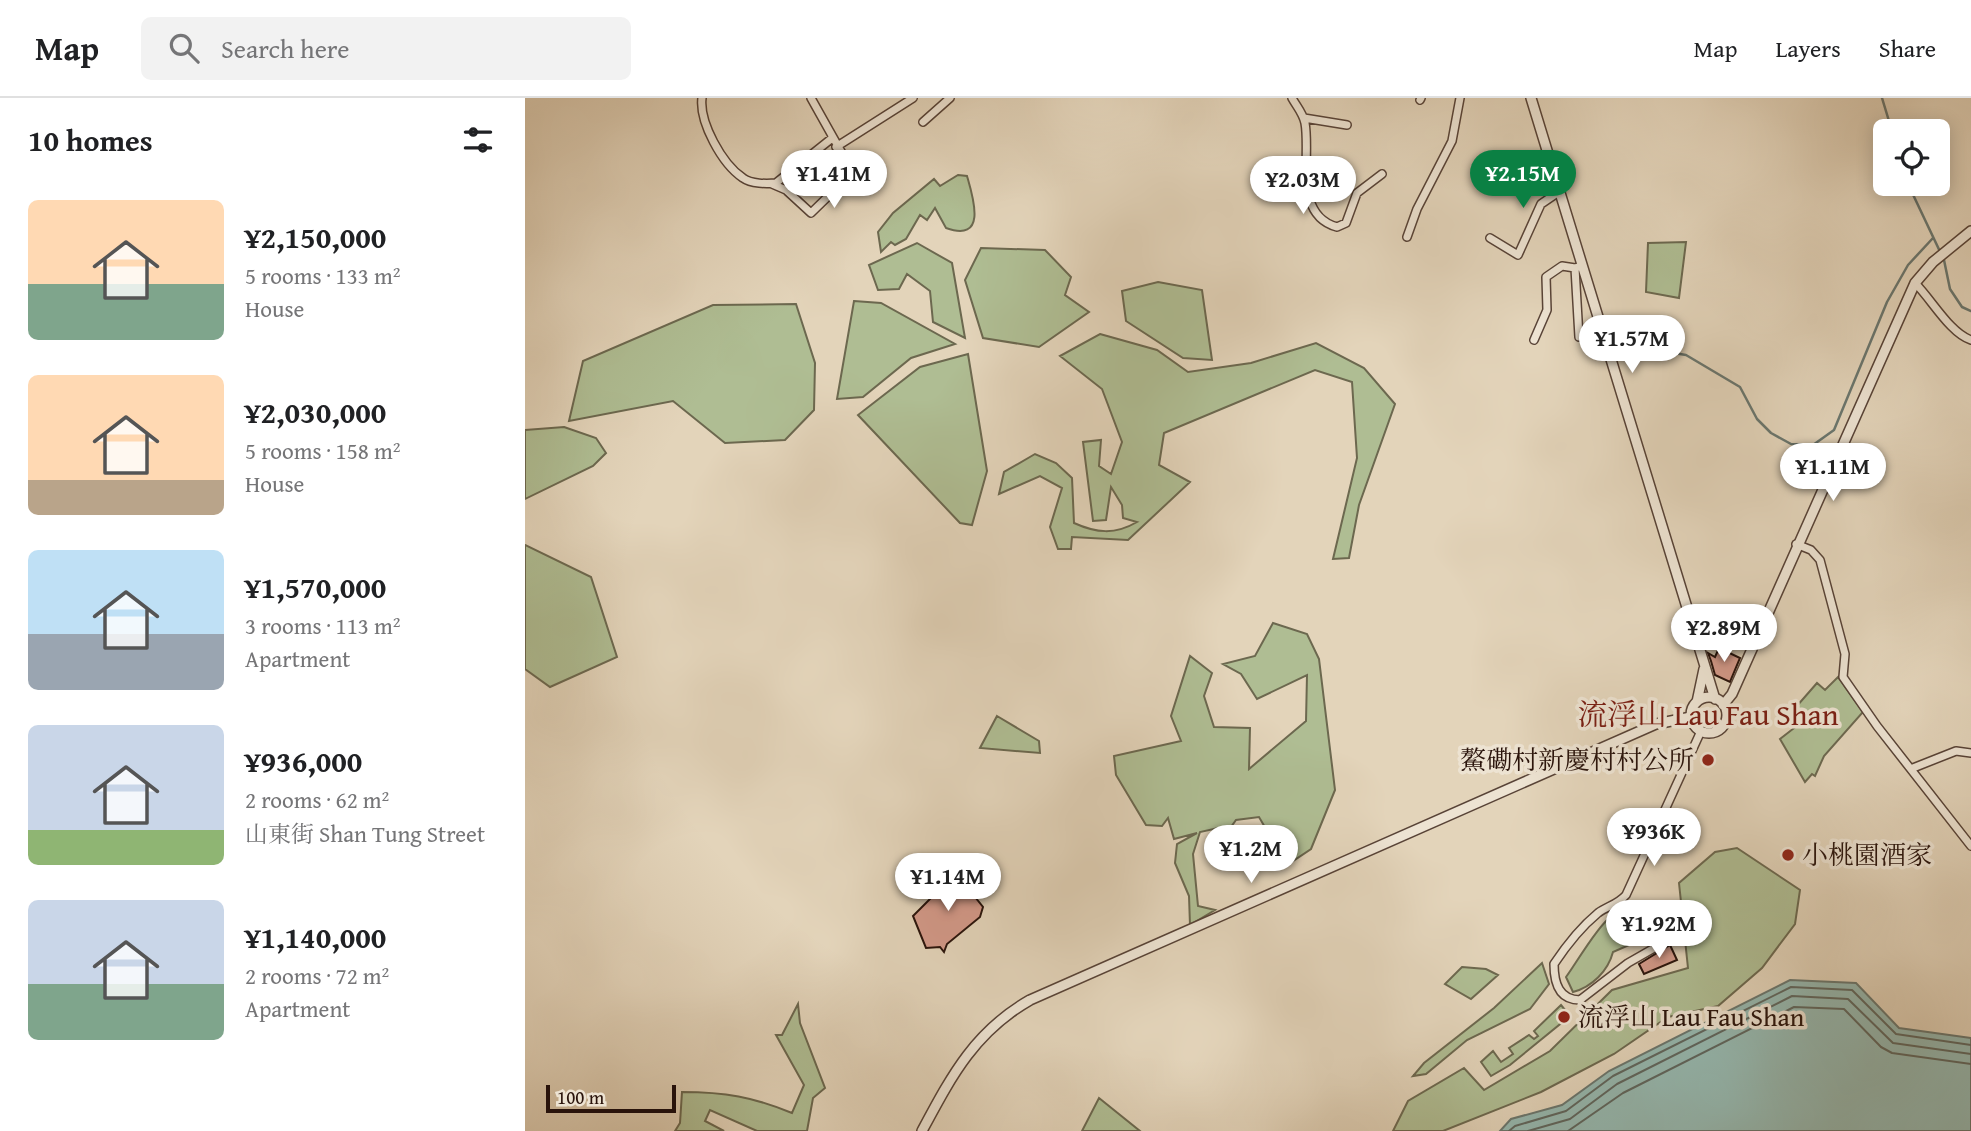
<!DOCTYPE html>
<meta charset="utf-8">
<style>
body{margin:0;font-family:"Gentium Book Plus","Noto Serif SC",serif;background:#f2f2f2;color:#202124;height:100vh;display:flex;flex-direction:column;font-size:26px;white-space:nowrap}
*{box-sizing:border-box;margin:0}
p{font-size:23px;color:#757577}
.icon{flex:none;width:38px;height:38px;fill:none;stroke:currentColor;stroke-width:2;stroke-linecap:round;stroke-linejoin:round}
.map{position:relative;flex:1;overflow:hidden}
.details{display:flex;flex-direction:column;background:#fff;width:525px}
.details>*{flex:none}
.buttons{position:absolute;left:1348px;top:21px;display:grid;gap:14px}
.buttons a{display:grid;place-items:center;width:77px;height:77px;border-radius:10px;background:#fff;box-shadow:0 4px 18px #0003;font-size:35px}
.scale{position:absolute;left:21px;bottom:18px;width:130px;box-sizing:border-box;padding-left:7px;border:4px solid #29130b;border-top:0;font-size:19px;line-height:24px;white-space:nowrap;color:#29130b;-webkit-text-stroke:5px #ede3d2;paint-order:stroke}
.price{position:absolute;translate:-50% -60px;padding:0 16px;border-radius:24px;background:#fff;color:#222;font-size:23px;line-height:46px;filter:drop-shadow(0 2px 4px #0008)}
.price::after{content:'';position:absolute;left:50%;top:42px;width:21px;height:16px;margin-left:-10px;background:inherit;clip-path:polygon(0 0,100% 0,50% 100%)}
.price.current{background:#0b8043;color:#fff}
ul{padding:0;list-style:none}
li{display:flex;align-items:center;gap:21px;height:175px;padding:0 28px}
li span{display:grid;place-items:center;flex:none;width:196px;height:140px;border-radius:10px;color:#555}
li>.icon{margin-inline-start:auto}
span .icon{width:84px;height:84px;fill:#fffc;stroke-width:1}
li b{font-size:30px}
h2{display:flex;justify-content:space-between;align-items:center;height:84px;padding:0 28px;font-size:30px}
header{display:flex;align-items:center;gap:42px;box-sizing:border-box;height:98px;padding:0 35px;background:#fff;border-bottom:2px solid #e0e0e0}
header strong{font-size:33px}
nav{display:flex;gap:38px;margin-inline-start:auto;font-size:24px}
.search{width:490px;height:63px;background:#f2f2f2;display:flex;align-items:center;gap:18px;box-sizing:border-box;padding:0 24px;border-radius:10px;color:#757577;font-size:26px}
main{display:flex;flex:1;min-height:0}
.map>svg:first-child{display:block}
.green{fill:#afbd93;stroke:#6c684f;stroke-width:2}
.water{fill:#95b8b0;stroke:#6a766e;stroke-width:2}
.lines{fill:none;stroke-linecap:round;stroke-linejoin:round}
.shore{stroke:#5f665e;stroke-width:2}
.stream{stroke:#6a766e;stroke-width:2.5}
.building{fill:#d39989;stroke:#29130b;stroke-width:2}
.minor-casing{stroke:#584337;stroke-width:10}
.tertiary-casing{stroke:#584337;stroke-width:12}
.minor{stroke:#ede3d2;stroke-width:7}
.tertiary{stroke:#ede3d2;stroke-width:9}
.poi-dot{fill:#8f2418;stroke:#ede3d2;stroke-width:2.5}
.labels{text-anchor:middle;stroke-width:7;stroke-linejoin:round;paint-order:stroke}
.poi-label{font-size:26px;fill:#29130b;stroke:#ede3d2;text-anchor:start}
.quarter-label{font-size:30px;fill:#7a1f14;stroke:#ede3d2}
</style>
<header>
<strong>Map</strong>
<div class="search"><svg class="icon" aria-label="search" viewBox="0 0 24 24"><circle cx="10" cy="10" r="6"/><path d="M15 15l6 6"/></svg>Search here</div>
<nav><a>Map</a><a>Layers</a><a>Share</a></nav>
</header>
<main>
<section class="details">
<h2>10 homes<svg class="icon" aria-label="filters" viewBox="0 0 24 24"><path d="M4 7h16M4 17h16"/><circle cx="9" cy="7" r="2"/><circle cx="15" cy="17" r="2"/></svg></h2>
<ul>
<li><span style="background:linear-gradient(#ffd9b3 60%,#7fa58c 0)"><svg class="icon" aria-label="home" viewBox="0 0 24 24"><path d="M3 11l9-7 9 7M6 9v11h12V9"/></svg></span><div><b>¥2,150,000</b><p>5 rooms · 133 m²</p><p>House</p></div></li>
<li><span style="background:linear-gradient(#ffd9b3 75%,#b9a48a 0)"><svg class="icon" aria-label="home" viewBox="0 0 24 24"><path d="M3 11l9-7 9 7M6 9v11h12V9"/></svg></span><div><b>¥2,030,000</b><p>5 rooms · 158 m²</p><p>House</p></div></li>
<li><span style="background:linear-gradient(#bfe0f5 60%,#9aa5b1 0)"><svg class="icon" aria-label="home" viewBox="0 0 24 24"><path d="M3 11l9-7 9 7M6 9v11h12V9"/></svg></span><div><b>¥1,570,000</b><p>3 rooms · 113 m²</p><p>Apartment</p></div></li>
<li><span style="background:linear-gradient(#c9d6e8 75%,#8fb573 0)"><svg class="icon" aria-label="home" viewBox="0 0 24 24"><path d="M3 11l9-7 9 7M6 9v11h12V9"/></svg></span><div><b>¥936,000</b><p>2 rooms · 62 m²</p><p>山東街 Shan Tung Street</p></div></li>
<li><span style="background:linear-gradient(#c9d6e8 60%,#7fa58c 0)"><svg class="icon" aria-label="home" viewBox="0 0 24 24"><path d="M3 11l9-7 9 7M6 9v11h12V9"/></svg></span><div><b>¥1,140,000</b><p>2 rooms · 72 m²</p><p>Apartment</p></div></li>
</ul>
</section>
<div class="map">
<svg width="1446" height="1033" viewBox="0 0 1446 1033">
<rect width="100%" height="100%" fill="#e3d4ba"/>
<filter id="stains"><feTurbulence type="fractalNoise" baseFrequency=".00286" numOctaves="4"/><feColorMatrix values="0 0 0 0 .2 0 0 0 0 .09 0 0 0 0 .02 0 0 0 .5 -.17"/></filter>
<radialGradient id="worn" r=".72"><stop offset=".6" stop-color="#630" stop-opacity="0"/><stop offset="1" stop-color="#630" stop-opacity=".3"/></radialGradient>
<path class="green" d="M 433,77 L 442,78 C 448,99 463,145 421,130 L 410,110 L 402,122 L 395,117 L 381,141 L 370,147 L 366,144 L 356,154 L 353,134 L 368,115 L 409,81 L 415,88 Z
M 1161,144 L 1154,200 L 1121,194 L 1123,145 Z
M 392,145 L 427,165 L 440,240 L 408,224 L 405,193 L 382,176 L 374,191 L 353,192 L 344,167 Z
M 456,150 L 520,152 L 546,179 L 540,197 L 564,214 L 514,249 L 458,240 L 440,182 Z
M 633,184 L 677,192 L 687,262 L 658,260 L 601,223 L 597,193 Z
M 329,203 L 356,205 L 430,246 L 386,260 L 338,299 L 312,301 Z
M 271,206 L 290,265 L 289,312 L 260,342 L 200,345 L 148,303 L 44,323 L 58,263 L 188,207 Z
M 575,236 L 632,252 L 663,274 L 726,265 L 791,245 L 839,270 L 870,306 L 834,407 L 824,460 L 808,461 L 832,360 L 827,284 L 790,272 L 639,335 L 634,367 L 665,384 L 603,442 L 547,439 L 546,451 L 533,451 L 525,429 L 537,390 L 515,378 L 474,396 L 479,374 L 510,356 L 531,365 L 547,380 L 549,425 C 571,435 590,437 612,424 L 598,420 L 597,407 L 586,389 L 581,422 L 568,423 L 558,344 L 576,342 L 574,368 L 586,376 L 597,344 L 577,291 L 535,258 Z
M 443,256 L 462,373 L 447,427 L 435,425 L 333,317 L 395,269 Z
M 39,329 L 71,340 L 81,355 L 68,368 L 0,401 L 0,332 Z
M 0,447 L 66,479 L 92,559 L 25,589 L 0,571 Z
M 748,525 L 782,536 L 794,561 L 810,692 L 786,751 L 762,767 L 734,719 L 711,722 L 701,736 L 693,730 L 675,734 L 668,756 L 673,808 L 690,812 L 665,827 L 664,798 L 650,765 L 652,746 L 672,735 L 649,741 L 643,720 L 637,728 L 621,727 L 591,677 L 589,658 L 656,643 L 646,618 L 665,558 L 687,575 L 679,598 L 689,629 L 725,630 L 724,671 L 781,623 L 782,577 L 732,601 L 716,576 L 698,566 L 730,558 Z
M 1313,579 L 1338,614 L 1299,658 L 1290,678 L 1287,676 L 1280,684 L 1255,641 L 1282,620 L 1271,609 L 1292,585 L 1300,592 Z
M 472,618 L 514,643 L 515,655 L 455,650 Z
M 1212,750 L 1275,792 L 1270,826 L 1237,870 L 1193,908 L 1143,919 L 1089,956 L 1016,994 L 918,1033 L 868,1033 L 883,1003 L 939,970 L 959,992 L 1025,953 L 1087,892 L 1163,870 L 1154,785 L 1190,754 Z
M 1136,809 L 1143,830 L 1088,854 C 1083,873 1067,889 1048,894 L 1041,879 C 1052,864 1077,820 1092,815 C 1105,811 1122,811 1136,809 Z
M 1017,865 L 1024,886 L 1005,911 L 942,942 L 901,976 L 888,978 L 899,965 L 969,910 Z
M 937,869 L 961,871 L 973,877 L 946,901 L 920,886 Z
M 273,906 L 275,925 L 300,990 L 288,1000 L 282,1033 L 232,1033 L 185,1012 L 180,1023 L 199,1033 L 150,1033 L 155,1025 L 157,994 C 200,994 228,999 267,1015 L 279,987 L 251,937 L 257,937 Z
M 1036,907 L 1045,918 L 985,967 L 966,978 L 956,964 L 968,953 L 976,964 L 988,956 L 984,950 L 1004,937 L 1009,941 L 1013,938 L 1009,933 Z
M 574,1000 L 615,1033 L 557,1033 Z"/>
<path class="water" d="M 1265,882 L 1331,885 L 1374,930 L 1446,940 L 1446,1033 L 975,1033 L 986,1021 L 1037,1007 L 1084,973 Z"/>
<g class="lines">
<path class="shore" d="M 984,1033 L 990,1028 L 1041,1013 L 1088,978 L 1266,889 L 1327,892 L 1371,936 L 1446,947
M 1003,1033 L 1045,1021 L 1092,986 L 1267,898 L 1323,901 L 1368,945 L 1446,956
M 1043,1033 L 1098,995 L 1269,909 L 1319,911 L 1356,949 L 1367,955 L 1446,966"/>
<path class="stream" d="M 1357,0 L 1367,33
M 1383,86 L 1419,162 L 1425,191 L 1437,209 L 1446,213
M 1094,258 L 1124,251 L 1161,257 L 1215,289 L 1232,321 L 1246,335 L 1266,346 L 1288,347 L 1309,332 L 1362,204 L 1383,167 L 1408,140"/>
</g>
<path class="building" d="M 1194,550 L 1215,560 L 1205,584 L 1190,577 L 1186,563 L 1183,555 L 1190,559 Z
M 426,769 L 458,809 L 455,819 L 422,846 L 419,854 L 415,849 L 401,850 L 388,818 L 418,788 Z
M 1145,847 L 1152,862 L 1119,876 L 1114,866 Z"/>
<g class="lines">
<g class="minor-casing">
<path id="minor" d="M 177,0 C 174,24 197,66 218,80 C 226,86 242,86 251,85 L 306,41
M 767,0 C 772,9 778,15 780,25 C 786,57 768,117 812,129 L 821,125 L 832,95 L 857,76
M 895,2 L 896,0
M 779,20 L 822,27
M 398,24 L 425,0
M 311,49 L 388,0
M 247,86 L 261,92 L 286,115 L 323,79 L 323,66 L 286,0
M 882,139 L 892,111 L 927,43 L 935,0
M 965,140 L 993,157 L 1016,106 L 1035,93
M 1054,169 L 1050,170 L 1054,239
M 1390,185 C 1407,202 1425,235 1446,242
M 1009,242 L 1022,212 L 1021,179 L 1037,168 L 1050,170
M 1271,446 L 1286,452 L 1295,462 L 1320,556 L 1318,579 L 1352,628 L 1446,748
M 1388,670 L 1431,653 L 1446,655
M 1131,849 L 1103,865 L 1055,902 C 1034,902 1029,885 1029,866 C 1041,848 1056,829 1073,815 C 1082,808 1092,807 1101,797 L 1176,633"/>
</g>
<g class="tertiary-casing">
<path id="tertiary" d="M 1006,0 L 1190,601
M1166 617a18 18 0 1 1 36 0a18 18 0 1 1-36 0Z
M 1172,604 L 1179,571
M 1198,607 L 1207,596 L 1390,185 L 1408,164 L 1446,133
M 397,1033 C 426,979 449,934 505,902 L 1131,626 L 1166,619"/>
</g>
<use href="#minor" class="minor"/>
<use href="#tertiary" class="tertiary"/>
</g>
<g class="poi-dot">
<circle cx="1183" cy="662" r="7"/>
<circle cx="1263" cy="757" r="7"/>
<circle cx="1039" cy="919" r="7"/>
</g>
<g class="labels">
<g class="poi-label">
<text x="1169" y="671" text-anchor="end">鰲磡村新慶村村公所</text>
<text x="1277" y="766">小桃園酒家</text>
<text x="1053" y="928">流浮山 Lau Fau Shan</text>
</g>
<g class="quarter-label">
<text x="1183" y="627">流浮山 Lau Fau Shan</text>
</g>
</g>
<rect width="100%" height="100%" filter="url(#stains)"/>
<rect width="100%" height="100%" fill="url(#worn)"/>
</svg>
<div class="buttons">
<a><svg class="icon" aria-label="locate" viewBox="0 0 24 24"><circle cx="12" cy="12" r="6"/><path d="M12 2v4M12 18v4M2 12h4M18 12h4"/></svg></a>
</div>
<div class="scale">100 m</div>
<b class="price" style="left:309px;top:112px">¥1.41M</b>
<b class="price current" style="left:998px;top:112px">¥2.15M</b>
<b class="price" style="left:778px;top:118px">¥2.03M</b>
<b class="price" style="left:1107px;top:277px">¥1.57M</b>
<b class="price" style="left:1308px;top:405px">¥1.11M</b>
<b class="price" style="left:1199px;top:566px">¥2.89M</b>
<b class="price" style="left:1129px;top:770px">¥936K</b>
<b class="price" style="left:726px;top:787px">¥1.2M</b>
<b class="price" style="left:423px;top:815px">¥1.14M</b>
<b class="price" style="left:1134px;top:862px">¥1.92M</b>
</div>
</main>
